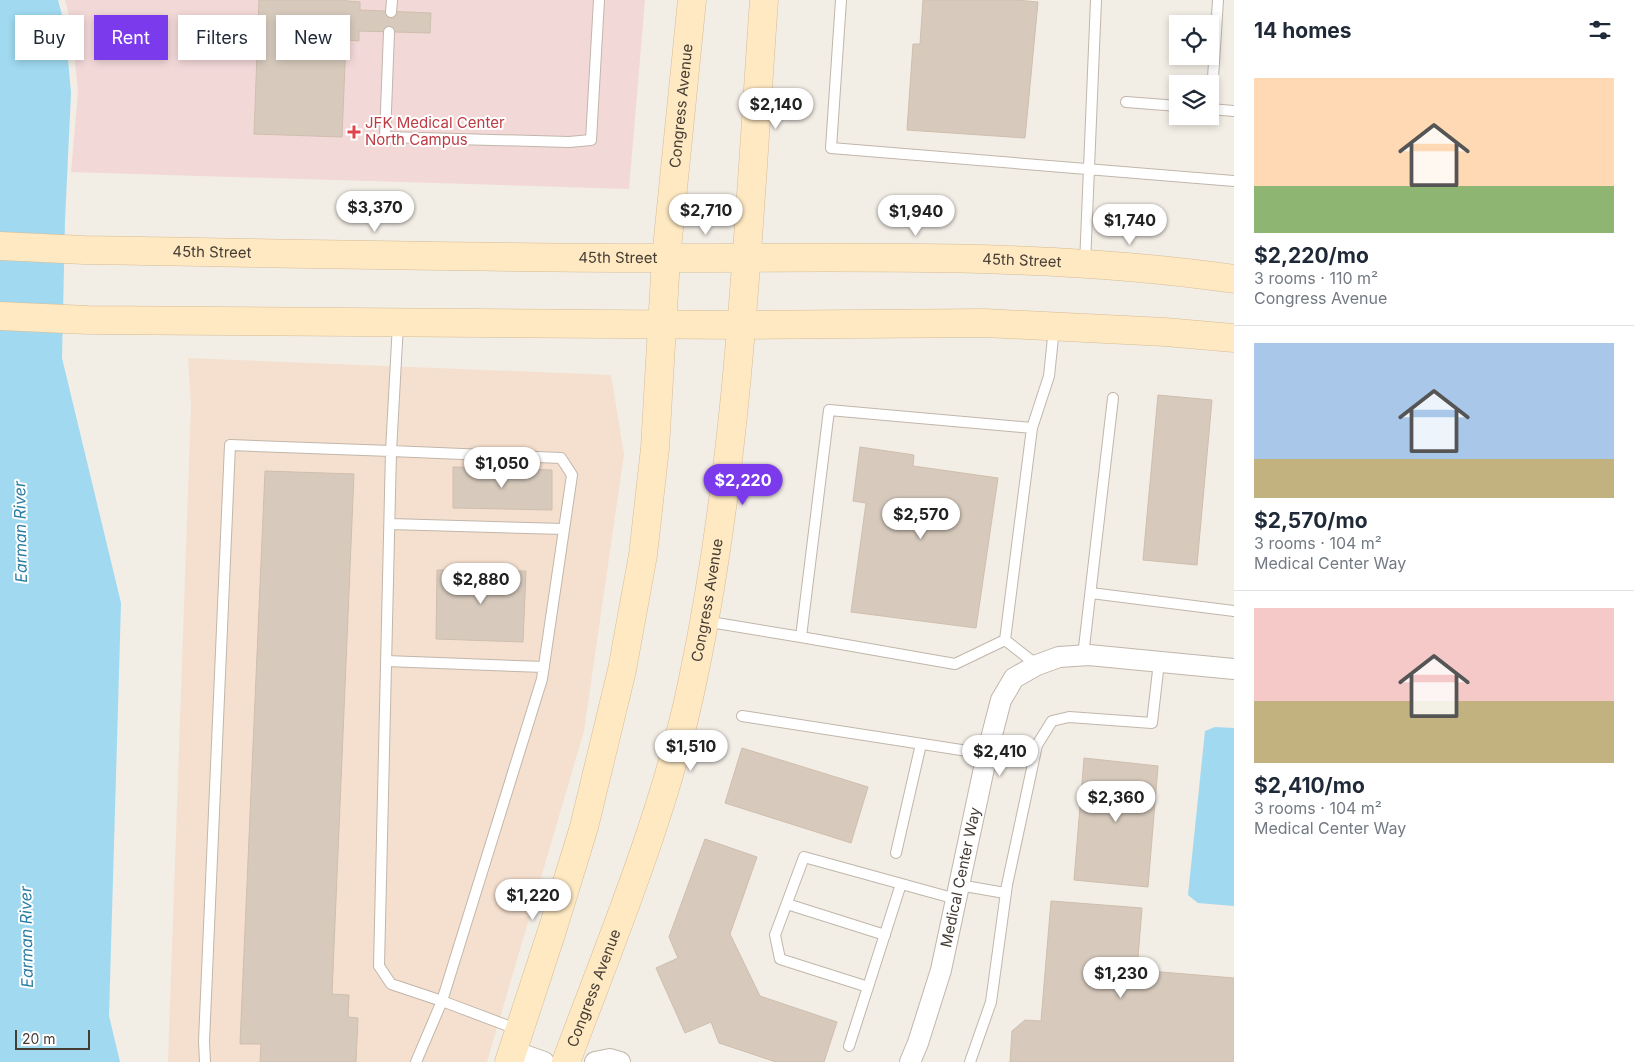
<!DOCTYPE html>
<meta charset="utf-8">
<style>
body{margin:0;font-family:Inter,sans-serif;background:#f2f2f3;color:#1f2937;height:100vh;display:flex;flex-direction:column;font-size:19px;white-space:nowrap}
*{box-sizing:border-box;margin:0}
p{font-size:16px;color:#747a83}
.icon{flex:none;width:28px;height:28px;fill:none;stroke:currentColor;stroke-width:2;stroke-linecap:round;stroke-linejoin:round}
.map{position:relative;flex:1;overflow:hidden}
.drawer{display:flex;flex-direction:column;background:#fff;width:400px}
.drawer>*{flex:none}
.hud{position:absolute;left:15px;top:15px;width:475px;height:45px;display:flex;gap:10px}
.tools{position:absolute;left:1169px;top:15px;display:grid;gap:10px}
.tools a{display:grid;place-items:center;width:50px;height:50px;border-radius:0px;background:#fff;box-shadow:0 2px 8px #0003;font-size:25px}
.scale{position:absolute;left:15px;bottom:12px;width:75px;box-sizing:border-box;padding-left:5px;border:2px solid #453c34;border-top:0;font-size:14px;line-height:18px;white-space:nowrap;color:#453c34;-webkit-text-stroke:4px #fff;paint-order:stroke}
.price{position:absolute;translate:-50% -42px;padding:0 11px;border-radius:18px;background:#fff;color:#222;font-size:16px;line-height:32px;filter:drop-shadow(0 1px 2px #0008)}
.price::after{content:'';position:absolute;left:50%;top:30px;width:15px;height:11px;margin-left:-8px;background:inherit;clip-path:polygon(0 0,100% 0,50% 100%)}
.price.selected{background:#7c3aed;color:#fff}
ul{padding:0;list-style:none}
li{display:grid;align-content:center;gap:10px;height:265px;padding:0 20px}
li+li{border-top:1px solid #e0e1e3}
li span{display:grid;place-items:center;height:155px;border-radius:0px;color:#555}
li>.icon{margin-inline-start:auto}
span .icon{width:90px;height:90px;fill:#fffc;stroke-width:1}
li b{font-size:21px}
h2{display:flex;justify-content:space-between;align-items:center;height:60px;padding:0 20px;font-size:21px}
.tag{padding:0 18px;border-radius:0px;background:#fff;box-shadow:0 2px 8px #0003;font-size:18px;line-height:45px}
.tag.selected{background:#7c3aed;color:#fff}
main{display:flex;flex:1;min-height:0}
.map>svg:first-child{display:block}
.commercial{fill:#f5e0cf}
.medical{fill:#f3d8d8}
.water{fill:#a0d9f0}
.building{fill:#d7cabd;stroke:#cfbead}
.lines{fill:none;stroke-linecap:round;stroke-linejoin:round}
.lane-casing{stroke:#c1b6aa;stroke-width:12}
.street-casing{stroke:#c1b6aa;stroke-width:22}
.secondary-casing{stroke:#d6bd96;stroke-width:29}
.lane{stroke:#fff;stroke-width:10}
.street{stroke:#fff;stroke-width:20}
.secondary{stroke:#ffe9c2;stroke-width:28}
.health-dot{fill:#e0444e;stroke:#fff;stroke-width:2}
.labels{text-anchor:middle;stroke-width:4;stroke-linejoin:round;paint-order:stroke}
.street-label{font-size:15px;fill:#453c34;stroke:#fff}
.health-label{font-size:15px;fill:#be3a42;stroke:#fff;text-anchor:start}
.water-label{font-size:16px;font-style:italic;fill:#2a7da1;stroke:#fff}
</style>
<main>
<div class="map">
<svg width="1234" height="1062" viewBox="0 0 1234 1062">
<rect width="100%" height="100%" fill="#f2ede5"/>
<path class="commercial" d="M 188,358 L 611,375 L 624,454 L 584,731 L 487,1062 L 168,1062 L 191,405 Z"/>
<path class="medical" d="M 65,0 L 645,0 L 629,189 L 71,172 L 78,92 L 71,22 Z"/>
<path class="water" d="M 0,0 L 58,0 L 65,26 L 71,93 L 65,220 L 62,358 L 121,603 L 109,1016 L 120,1062 L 0,1062 Z
M 1215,727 L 1234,728 L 1234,906 L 1198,903 L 1188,895 L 1205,731 Z"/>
<path class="building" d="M 259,0 L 347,0 L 347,1 L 360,2 L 360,10 L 431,13 L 430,33 L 359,31 L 359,41 L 346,40 L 342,137 L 254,134 Z
M 923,0 L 1016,0 L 1038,2 L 1025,138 L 907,130 L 913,44 L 920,44 Z
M 1158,395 L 1212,400 L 1197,565 L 1143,560 Z
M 860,447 L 914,455 L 913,466 L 998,478 L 976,628 L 851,612 L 866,503 L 853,501 Z
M 453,467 L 552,470 L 552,510 L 453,508 Z
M 265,471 L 354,474 L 332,994 L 349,995 L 348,1017 L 358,1018 L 356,1062 L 260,1062 L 261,1044 L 240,1044 Z
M 437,570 L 526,571 L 523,642 L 436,639 Z
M 742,748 L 868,787 L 851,843 L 725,803 Z
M 1084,758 L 1158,766 L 1148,887 L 1074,880 Z
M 705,839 L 757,857 L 730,934 L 760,996 L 837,1022 L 824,1062 L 776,1062 L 719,1043 L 711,1022 L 685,1033 L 656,968 L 678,958 L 669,937 Z
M 1051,901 L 1142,908 L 1137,970 L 1234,978 L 1234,1062 L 1010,1062 L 1012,1031 L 1025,1020 L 1041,1021 Z"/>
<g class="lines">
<g class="lane-casing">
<path id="lane" d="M 841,0 L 831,148 L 1234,181
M 391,12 L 392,0
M 389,32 L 385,137 L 569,142 L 591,140 L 599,0
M 1126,102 L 1178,106
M 1210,109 L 1234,111
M 1211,109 L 1218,0
M 1085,264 L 1096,0
M 391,451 L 561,458 L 572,475 L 542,679 L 442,1001 L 391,984 L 379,966 Z
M 390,524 L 564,529
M 1091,593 L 1234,611
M 704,621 L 801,637 L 829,410 L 1032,428
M 801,637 L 955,664 L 1005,640 L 1032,428 L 1049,376 L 1054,328
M 1005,640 L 1037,665
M 1083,656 L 1113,398
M 386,661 L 544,667
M 742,716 L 987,754
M 896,853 L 921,744
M 901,884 L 868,987 L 780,959 L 775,935 L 804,857 L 956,899
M 959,885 L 1005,893
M 787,904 L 885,935
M 849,1046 L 868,987
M 205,1062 L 204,1041 L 230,445 L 391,451 L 398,324
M 416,1062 L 442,1001 L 519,1030
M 970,1062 L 991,1002 L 1007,885 L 1037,745 L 1052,721 L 1069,717 L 1152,723 L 1159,662"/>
</g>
<g class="street-casing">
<g id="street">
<path d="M 513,1051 L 544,1062"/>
<path d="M 595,1062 L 610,1059 L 620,1062"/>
<path id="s1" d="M 910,1062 L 918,1043 L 941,970 L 987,754 L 1001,700 L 1014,678 L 1037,665 L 1059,657 L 1089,655 L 1234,669"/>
</g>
</g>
<g class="secondary-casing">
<g id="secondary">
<path id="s2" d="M 0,246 L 84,250 C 279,253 473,258 668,258 C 857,258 1047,252 1234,279"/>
<path d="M 0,316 L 88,320 L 740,325 L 984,323 L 1165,332 L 1234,338"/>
<path id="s3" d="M 509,1062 L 552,931 L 584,827 L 622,670 L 643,555 L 655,448 L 666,258 L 692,0"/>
<path id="s4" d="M 566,1062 C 613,936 666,811 693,679 C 740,456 748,226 764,0"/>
</g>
</g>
<use href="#lane" class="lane"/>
<use href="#street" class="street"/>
<use href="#secondary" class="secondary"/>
</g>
<path class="health-dot" d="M351.5 124.5h5v5h5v5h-5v5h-5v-5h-5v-5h5z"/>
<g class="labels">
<g class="street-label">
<text dy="5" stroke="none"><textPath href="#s3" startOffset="976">Congress Avenue</textPath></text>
<text dy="5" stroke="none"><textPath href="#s2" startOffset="212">45th Street</textPath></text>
<text dy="5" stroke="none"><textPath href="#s2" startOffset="618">45th Street</textPath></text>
<text dy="5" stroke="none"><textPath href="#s2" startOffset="1022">45th Street</textPath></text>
<text dy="5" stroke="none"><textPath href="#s4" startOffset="484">Congress Avenue</textPath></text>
<text dy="5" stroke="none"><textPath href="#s1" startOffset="192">Medical Center Way</textPath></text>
<text dy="5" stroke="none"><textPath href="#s4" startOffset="79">Congress Avenue</textPath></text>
</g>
<g class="health-label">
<text x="365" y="128">JFK Medical Center<tspan x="365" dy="17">North Campus</tspan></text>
</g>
<g class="water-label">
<text transform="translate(20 532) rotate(-91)" y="6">Earman River</text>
<text transform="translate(26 937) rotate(-91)" y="6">Earman River</text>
</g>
</g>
</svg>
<div class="tools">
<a><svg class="icon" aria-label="locate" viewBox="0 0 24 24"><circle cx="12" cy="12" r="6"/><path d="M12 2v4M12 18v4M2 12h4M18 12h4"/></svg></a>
<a><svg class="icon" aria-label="layers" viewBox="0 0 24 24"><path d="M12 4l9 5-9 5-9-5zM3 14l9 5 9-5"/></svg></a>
</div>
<div class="scale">20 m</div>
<b class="price" style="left:776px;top:130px">$2,140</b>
<b class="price" style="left:375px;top:233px">$3,370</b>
<b class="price" style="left:706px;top:236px">$2,710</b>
<b class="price" style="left:916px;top:237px">$1,940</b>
<b class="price" style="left:1130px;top:246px">$1,740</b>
<b class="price" style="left:502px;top:489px">$1,050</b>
<b class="price selected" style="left:743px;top:506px">$2,220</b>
<b class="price" style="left:921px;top:540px">$2,570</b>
<b class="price" style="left:481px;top:605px">$2,880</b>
<b class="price" style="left:691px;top:772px">$1,510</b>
<b class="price" style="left:1000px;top:777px">$2,410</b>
<b class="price" style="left:1116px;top:823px">$2,360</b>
<b class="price" style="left:533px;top:921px">$1,220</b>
<b class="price" style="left:1121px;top:999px">$1,230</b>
<div class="hud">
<a class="tag">Buy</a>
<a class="tag selected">Rent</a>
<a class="tag">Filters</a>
<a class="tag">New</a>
</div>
</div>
<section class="drawer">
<h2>14 homes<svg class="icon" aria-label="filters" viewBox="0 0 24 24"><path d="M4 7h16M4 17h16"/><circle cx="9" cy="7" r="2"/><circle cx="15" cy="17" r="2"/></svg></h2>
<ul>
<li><span style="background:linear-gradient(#ffd9b3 70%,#8fb573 0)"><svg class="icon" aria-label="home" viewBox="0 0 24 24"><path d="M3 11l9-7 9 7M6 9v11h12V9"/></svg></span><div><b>$2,220/mo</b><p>3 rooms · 110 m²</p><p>Congress Avenue</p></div></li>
<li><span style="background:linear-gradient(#a9c7e8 75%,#c2b280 0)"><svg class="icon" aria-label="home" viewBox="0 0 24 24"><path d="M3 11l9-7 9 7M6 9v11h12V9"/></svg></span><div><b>$2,570/mo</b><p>3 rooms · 104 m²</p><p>Medical Center Way</p></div></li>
<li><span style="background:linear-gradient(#f6c9c9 60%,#c2b280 0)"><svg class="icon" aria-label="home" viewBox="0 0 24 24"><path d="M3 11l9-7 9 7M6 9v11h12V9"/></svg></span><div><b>$2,410/mo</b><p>3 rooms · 104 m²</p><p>Medical Center Way</p></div></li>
</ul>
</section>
</main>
